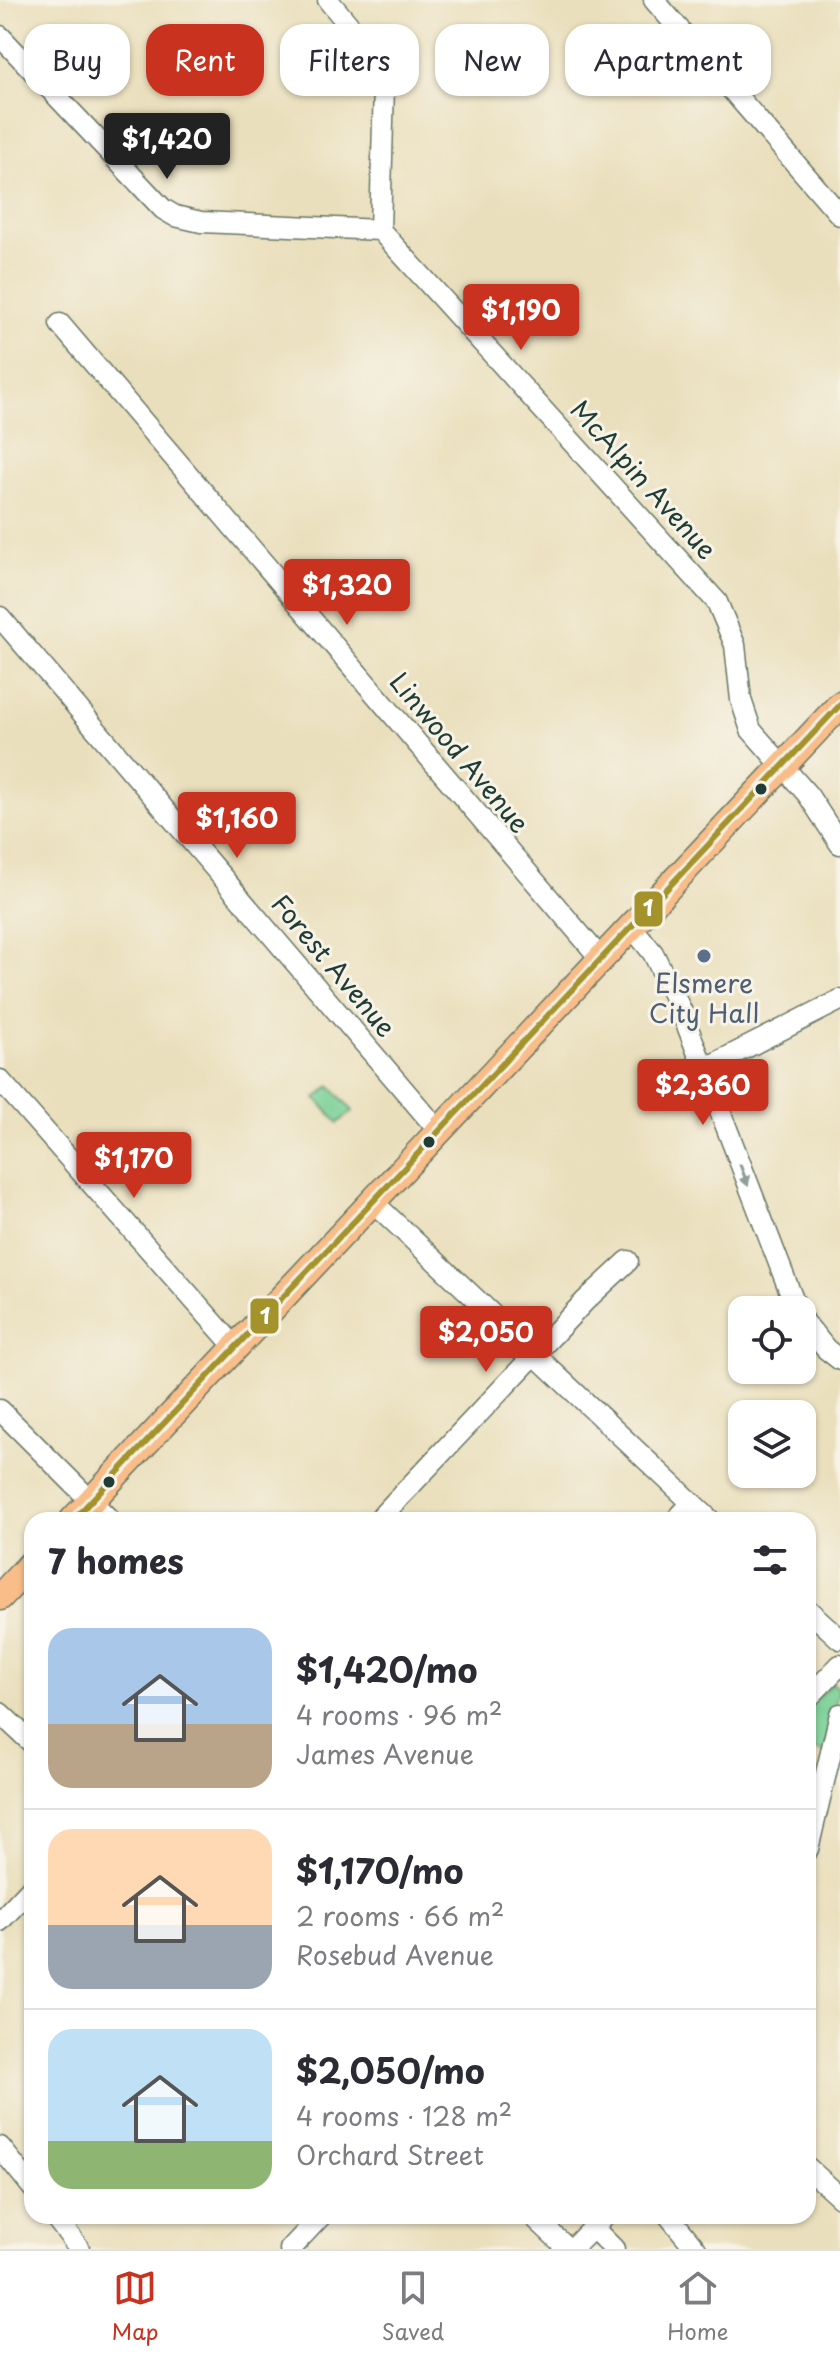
<!DOCTYPE html>
<meta charset="utf-8">
<style>
body{margin:0;font-family:"Playpen Sans",sans-serif;background:#f2f2f3;color:#2b2b33;height:100vh;display:flex;flex-direction:column;font-size:30px;white-space:nowrap}
*{box-sizing:border-box;margin:0}
p{font-size:26px;color:#7c7c81}
.icon{flex:none;width:44px;height:44px;fill:none;stroke:currentColor;stroke-width:2;stroke-linecap:round;stroke-linejoin:round}
.map{position:relative;flex:1;overflow:hidden}
.sheet{position:absolute;left:24px;top:1512px;width:792px;height:712px;display:flex;flex-direction:column;background:#fff;border-radius:24px;box-shadow:0 2px 6px #0004}
.sheet>*{flex:none}
.banner{position:absolute;left:24px;top:24px;width:792px;height:72px;display:flex;gap:16px}
.buttons{position:absolute;left:728px;top:1296px;display:grid;gap:16px}
.buttons a{display:grid;place-items:center;width:88px;height:88px;border-radius:16px;background:#fff;box-shadow:0 2px 6px #0004;font-size:40px}
.price{position:absolute;translate:-50% -68px;padding:0 18px;border-radius:8px;background:#c8321e;color:#fff;font-size:26px;line-height:52px;filter:drop-shadow(0 2px 4px #0008)}
.price::after{content:'';position:absolute;left:50%;top:48px;width:24px;height:18px;margin-left:-12px;background:inherit;clip-path:polygon(0 0,100% 0,50% 100%)}
.price.current{background:#222;color:#fff}
ul{padding:0;list-style:none}
li{display:flex;align-items:center;gap:24px;height:200px;padding:0 24px}
li+li{border-top:2px solid #e1e1e2}
li span{display:grid;place-items:center;flex:none;width:224px;height:160px;border-radius:24px;color:#555}
li>.icon{margin-inline-start:auto}
span .icon{width:96px;height:96px;fill:#fffc;stroke-width:1}
li b{font-size:34px}
h2{display:flex;justify-content:space-between;align-items:center;height:96px;padding:0 24px;font-size:34px}
.chip{padding:0 28px;border-radius:24px;background:#fff;box-shadow:0 2px 6px #0004;font-size:28px;line-height:72px}
.chip.current{background:#c8321e;color:#fff}
.tab-bar{display:flex;justify-content:space-around;align-items:center;height:112px;border-top:2px solid #e1e1e2;background:#fff;font-size:22px;color:#7c7c81}
.tab-bar a{display:grid;justify-items:center;gap:4px}
.tab-bar .current{color:#c8321e}
.map>svg:first-child{display:block}
.green{fill:#77cf94;stroke:#4b8664;stroke-width:2}
.lines{fill:none;stroke-linecap:round;stroke-linejoin:round}
.minor-casing{stroke:#667664;stroke-width:23}
.major-casing{stroke:#667664;stroke-width:29}
.minor{stroke:#fff;stroke-width:20}
.major{stroke:#f8bd89;stroke-width:26}
.bus-1-casing{stroke:#f7f3e8;stroke-width:12}
.bus-1{stroke:#a4922a;stroke-width:6}
.oneway{fill:#8f9e9a}
.bus-dot{fill:#1f3d34;stroke:#f7f3e8;stroke-width:3}
.service-dot{fill:#5c6f8a;stroke:#f7f3e8;stroke-width:3}
.labels{text-anchor:middle;stroke-width:6;stroke-linejoin:round;paint-order:stroke}
.street-label{font-size:26px;fill:#1f3d34;stroke:#f7f3e8}
.service-label{font-size:26px;fill:#4e5e75;stroke:#f7f3e8}
.line-badge{stroke:#f7f3e8;stroke-width:3}
.badge-label{font-size:22px;text-anchor:middle;font-weight:bold;fill:#fff}
</style>
<div class="map">
<svg width="840" height="2249" viewBox="0 0 840 2249">
<rect width="100%" height="100%" fill="#f7f3e8"/>
<filter id="ink" filterUnits="userSpaceOnUse"><feTurbulence type="fractalNoise" baseFrequency=".0125" numOctaves="2"/><feDisplacementMap in="SourceGraphic" scale="16" xChannelSelector="R" yChannelSelector="G"/><feConvolveMatrix kernelMatrix="1 2 1 2 8 2 1 2 1" color-interpolation-filters="sRGB"/></filter>
<filter id="wash" filterUnits="userSpaceOnUse"><feTurbulence type="fractalNoise" baseFrequency=".006" numOctaves="4" result="noise"/><feDisplacementMap in="SourceGraphic" scale="32" xChannelSelector="R" yChannelSelector="G"/><feGaussianBlur stdDeviation="1.8" result="paint"/><feColorMatrix in="noise" values="0 0 0 0 0 0 0 0 0 0 0 0 0 0 0 0 0 1.4 0 .05"/><feComposite in="paint" operator="in"/></filter>
<g filter="url(#wash)">
<rect width="100%" height="100%" fill="#eadfbc"/>
<path class="green" d="M 330,1086 L 353,1111 L 338,1123 L 316,1098 Z
M 833,1683 L 839,1689 L 824,1753 L 808,1745 L 808,1706 Z"/>
</g>
<g filter="url(#ink)">
<g class="lines">
<g class="minor-casing">
<path id="minor" d="M 328,0 L 373,54 L 384,86 L 380,230 L 717,602 L 735,645 L 741,700 L 751,730 L 808,795 L 840,844
M 654,0 L 840,215
M 0,36 L 163,209 L 175,216 L 201,222 L 380,230
M 60,324 L 601,959
M 0,617 L 439,1131
M 632,927 L 653,953 L 681,1010 L 797,1310
M 704,1069 L 840,1000
M 0,1080 L 236,1348
M 373,1202 L 710,1520
M 802,1319 L 826,1349 L 840,1360
M 0,1410 L 110,1520
M 378,1520 L 585,1301 L 628,1261
M 676,1520 L 692,1503
M 808,1610 L 840,1639
M 808,1698 L 840,1665
M 0,1713 L 32,1743
M 808,1849 L 840,1714
M 0,1921 L 32,1887
M 0,2147 L 32,2187
M 808,2168 L 840,2197
M 54,2216 L 80,2249
M 533,2216 L 568,2249
M 669,2216 L 696,2249
M 593,2228 L 614,2249
M 290,2249 L 321,2216
M 572,2249 L 604,2216"/>
</g>
<g class="major-casing">
<path id="major" d="M 73,1520 L 840,705
M 0,1597 L 32,1563"/>
</g>
<use href="#minor" class="minor"/>
<use href="#major" class="major"/>
<g class="bus-1-casing">
<path id="bus-1" d="M 73,1520 L 840,705"/>
</g>
<use href="#bus-1" class="bus-1"/>
</g>
<defs><path id="oneway-solid" d="M-6-.8H1V-3.2L6.5 0L1 3.2V.8H-6Z" transform="scale(2)"/></defs>
<use class="oneway" href="#oneway-solid" transform="translate(744 1175) rotate(69)"/>
</g>
<g class="bus-dot">
<circle cx="761" cy="789" r="7"/>
<circle cx="429" cy="1142" r="7"/>
<circle cx="109" cy="1482" r="7"/>
</g>
<circle class="service-dot" cx="704" cy="956" r="8"/>
<g class="labels">
<g class="street-label">
<text transform="translate(643 480) rotate(48)" y="9">McAlpin Avenue</text>
<text transform="translate(459 753) rotate(50)" y="9">Linwood Avenue</text>
<text transform="translate(333 966) rotate(50)" y="9">Forest Avenue</text>
</g>
<g class="service-label">
<text x="704" y="993">Elsmere<tspan x="704" dy="30">City Hall</tspan></text>
</g>
</g>
<g class="line-badge">
<rect x="633" y="890" width="31" height="38" rx="8" fill="#a4922a"/>
<rect x="249" y="1297" width="31" height="38" rx="8" fill="#a4922a"/>
</g>
<g class="badge-label">
<text x="648" y="916">1</text>
<text x="265" y="1324">1</text>
</g>
</svg>
<div class="buttons">
<a><svg class="icon" aria-label="locate" viewBox="0 0 24 24"><circle cx="12" cy="12" r="6"/><path d="M12 2v4M12 18v4M2 12h4M18 12h4"/></svg></a>
<a><svg class="icon" aria-label="layers" viewBox="0 0 24 24"><path d="M12 4l9 5-9 5-9-5zM3 14l9 5 9-5"/></svg></a>
</div>
<b class="price current" style="left:167px;top:181px">$1,420</b>
<b class="price" style="left:521px;top:352px">$1,190</b>
<b class="price" style="left:347px;top:627px">$1,320</b>
<b class="price" style="left:237px;top:860px">$1,160</b>
<b class="price" style="left:703px;top:1127px">$2,360</b>
<b class="price" style="left:134px;top:1200px">$1,170</b>
<b class="price" style="left:486px;top:1374px">$2,050</b>
<div class="banner">
<a class="chip">Buy</a>
<a class="chip current">Rent</a>
<a class="chip">Filters</a>
<a class="chip">New</a>
<a class="chip">Apartment</a>
</div>
<section class="sheet">
<h2>7 homes<svg class="icon" aria-label="filters" viewBox="0 0 24 24"><path d="M4 7h16M4 17h16"/><circle cx="9" cy="7" r="2"/><circle cx="15" cy="17" r="2"/></svg></h2>
<ul>
<li><span style="background:linear-gradient(#a9c7e8 60%,#b9a48a 0)"><svg class="icon" aria-label="home" viewBox="0 0 24 24"><path d="M3 11l9-7 9 7M6 9v11h12V9"/></svg></span><div><b>$1,420/mo</b><p>4 rooms · 96 m²</p><p>James Avenue</p></div></li>
<li><span style="background:linear-gradient(#ffd9b3 60%,#9aa5b1 0)"><svg class="icon" aria-label="home" viewBox="0 0 24 24"><path d="M3 11l9-7 9 7M6 9v11h12V9"/></svg></span><div><b>$1,170/mo</b><p>2 rooms · 66 m²</p><p>Rosebud Avenue</p></div></li>
<li><span style="background:linear-gradient(#bfe0f5 70%,#8fb573 0)"><svg class="icon" aria-label="home" viewBox="0 0 24 24"><path d="M3 11l9-7 9 7M6 9v11h12V9"/></svg></span><div><b>$2,050/mo</b><p>4 rooms · 128 m²</p><p>Orchard Street</p></div></li>
</ul>
</section>
</div>
<nav class="tab-bar">
<a class="current"><svg class="icon" aria-label="map" viewBox="0 0 24 24"><path d="M3 6l6-2 6 2 6-2v14l-6 2-6-2-6 2zM9 4v14M15 6v14"/></svg>Map</a>
<a><svg class="icon" aria-label="saved" viewBox="0 0 24 24"><path d="M7 4h10v16l-5-4-5 4z"/></svg>Saved</a>
<a><svg class="icon" aria-label="home" viewBox="0 0 24 24"><path d="M3 11l9-7 9 7M6 9v11h12V9"/></svg>Home</a>
</nav>
